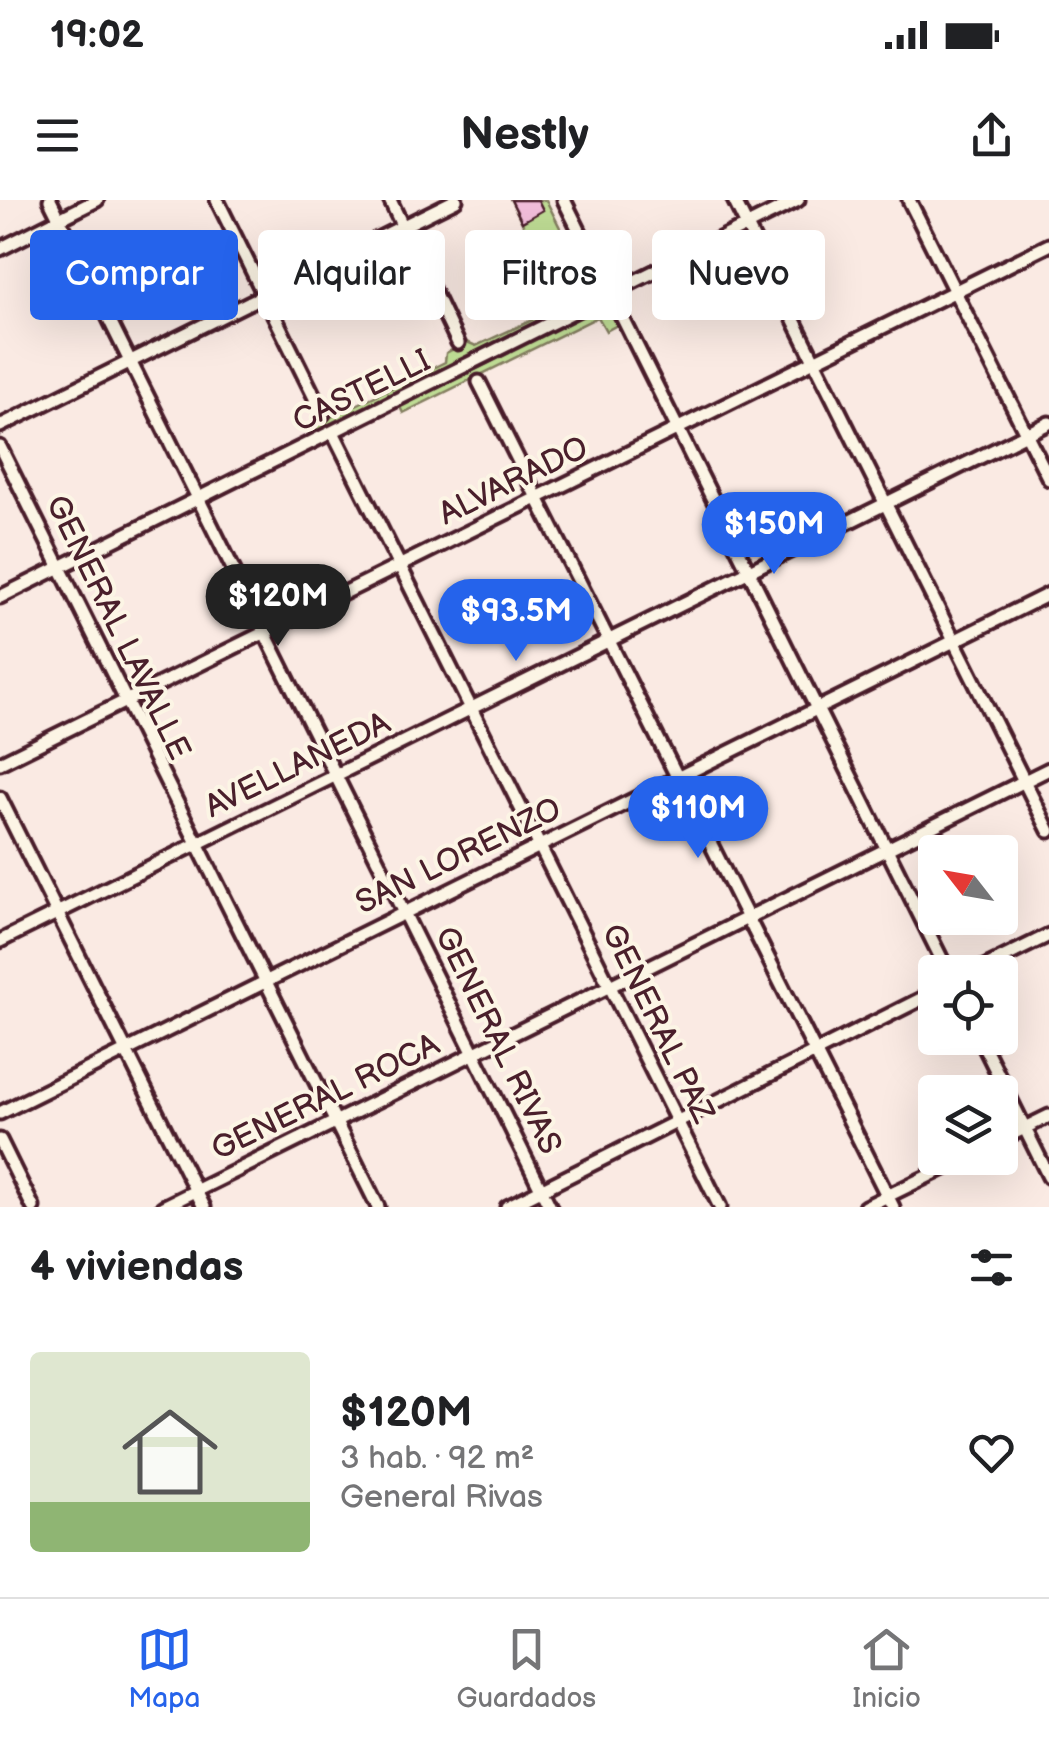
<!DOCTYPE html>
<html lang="es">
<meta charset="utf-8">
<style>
body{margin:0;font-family:"Balsamiq Sans",sans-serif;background:#f2f2f2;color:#202124;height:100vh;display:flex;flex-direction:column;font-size:38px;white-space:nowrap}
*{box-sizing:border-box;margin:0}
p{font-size:32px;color:#757577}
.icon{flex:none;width:55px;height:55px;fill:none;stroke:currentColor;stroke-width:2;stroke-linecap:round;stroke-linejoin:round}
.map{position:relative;height:1007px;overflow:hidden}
.details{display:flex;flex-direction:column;background:#fff;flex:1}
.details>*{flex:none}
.banner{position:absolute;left:30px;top:30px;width:990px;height:90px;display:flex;gap:20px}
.needle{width:65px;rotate:301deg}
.controls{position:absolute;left:918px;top:635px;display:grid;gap:20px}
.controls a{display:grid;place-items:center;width:100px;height:100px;border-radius:10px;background:#fff;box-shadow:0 10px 40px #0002;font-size:50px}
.price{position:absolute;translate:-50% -85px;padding:0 22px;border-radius:35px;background:#2563eb;color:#fff;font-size:32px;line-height:65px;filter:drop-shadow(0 2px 5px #0008)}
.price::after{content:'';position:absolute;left:50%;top:60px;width:30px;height:22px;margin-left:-15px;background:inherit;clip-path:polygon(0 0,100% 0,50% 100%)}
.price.active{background:#222;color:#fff}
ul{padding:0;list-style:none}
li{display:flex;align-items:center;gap:30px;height:250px;padding:0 30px}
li+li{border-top:2px solid #e0e0e0}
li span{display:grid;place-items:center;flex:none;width:280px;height:200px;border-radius:10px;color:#555}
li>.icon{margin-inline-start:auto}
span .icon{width:120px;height:120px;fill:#fffc;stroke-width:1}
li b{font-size:42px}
h2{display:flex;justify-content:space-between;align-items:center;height:120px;padding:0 30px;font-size:42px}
.pill{padding:0 35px;border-radius:10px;background:#fff;box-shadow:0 10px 40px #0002;font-size:35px;line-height:90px}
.pill.active{background:#2563eb;color:#fff}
.status{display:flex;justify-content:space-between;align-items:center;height:70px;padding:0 50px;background:#fff;direction:ltr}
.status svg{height:28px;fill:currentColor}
header{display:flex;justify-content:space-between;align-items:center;height:130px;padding:0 30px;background:#fff;font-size:45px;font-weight:800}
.tab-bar{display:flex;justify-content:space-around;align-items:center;height:140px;border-top:2px solid #e0e0e0;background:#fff;font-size:28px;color:#757577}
.tab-bar a{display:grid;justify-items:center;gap:5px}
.tab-bar .active{color:#2563eb}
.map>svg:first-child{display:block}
.green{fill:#bedc94;stroke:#847e60;stroke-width:2.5}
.building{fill:#f1bdda;stroke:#4a1f2b;stroke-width:2.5}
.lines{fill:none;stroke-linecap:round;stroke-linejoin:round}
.street-casing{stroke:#4a1f2b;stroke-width:19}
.street{stroke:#fcf5e5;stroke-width:11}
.labels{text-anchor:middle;stroke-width:8;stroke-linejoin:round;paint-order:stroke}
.street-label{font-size:32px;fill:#4a1f2b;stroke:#fcf5e5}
</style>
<div class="status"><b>19:02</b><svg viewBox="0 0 49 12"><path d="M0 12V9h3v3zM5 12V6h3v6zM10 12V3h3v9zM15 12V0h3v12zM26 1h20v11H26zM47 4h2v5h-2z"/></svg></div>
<header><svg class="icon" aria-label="menu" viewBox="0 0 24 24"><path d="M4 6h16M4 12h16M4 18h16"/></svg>Nestly<svg class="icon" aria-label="share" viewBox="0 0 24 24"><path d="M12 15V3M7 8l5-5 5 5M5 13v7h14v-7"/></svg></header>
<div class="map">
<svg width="1049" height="1007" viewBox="0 0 1049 1007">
<rect width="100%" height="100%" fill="#faeae3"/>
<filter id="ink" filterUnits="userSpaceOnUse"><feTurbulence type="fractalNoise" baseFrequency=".01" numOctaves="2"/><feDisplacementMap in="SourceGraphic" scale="20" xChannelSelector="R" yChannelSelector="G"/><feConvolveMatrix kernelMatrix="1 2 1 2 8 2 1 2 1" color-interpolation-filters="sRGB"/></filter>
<g filter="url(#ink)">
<path class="green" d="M 511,0 L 546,0 L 595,97 L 312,239 L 309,231 L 317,224 L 445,162 L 446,153 L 467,142 L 476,146 L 532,120 L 497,48 L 527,33 Z
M 600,108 L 608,109 L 617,125 L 606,131 L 598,117 L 403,213 L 400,207 Z"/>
<path class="building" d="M 511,0 L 538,0 L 543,10 L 522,22 Z"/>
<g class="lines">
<g class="street-casing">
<path id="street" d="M 50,0 L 550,1007
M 217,0 L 323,214
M 390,0 L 458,143
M 564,0 L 948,772
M 734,0 L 1049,631
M 909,0 L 1049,279
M 0,49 L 97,0
M 479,182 L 893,1007
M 0,226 L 456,0
M 334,234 L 720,1007
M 0,247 L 378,1007
M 0,397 L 798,0
M 0,563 L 1049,45
M 0,598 L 204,1007
M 0,741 L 1049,223
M 974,772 L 1049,735
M 980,838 L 1049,977
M 0,913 L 1049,394
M 0,940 L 33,1007
M 1000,940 L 1049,916
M 163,1007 L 1049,569
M 507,1007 L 935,792
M 865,1007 L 965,958"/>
</g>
<use href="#street" class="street"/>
</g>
</g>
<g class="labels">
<g class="street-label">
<text transform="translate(361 190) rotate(-26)" y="11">CASTELLI</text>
<text transform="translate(513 280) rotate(-26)" y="11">ALVARADO</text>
<text transform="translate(119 427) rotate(64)" y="11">GENERAL LAVALLE</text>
<text transform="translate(297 564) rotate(-26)" y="11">AVELLANEDA</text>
<text transform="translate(458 655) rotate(-26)" y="11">SAN LORENZO</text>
<text transform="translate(659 823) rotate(64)" y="11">GENERAL PAZ</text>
<text transform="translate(499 840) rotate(64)" y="11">GENERAL RIVAS</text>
<text transform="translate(325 896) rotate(-26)" y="11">GENERAL ROCA</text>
</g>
</g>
</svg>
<div class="controls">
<a><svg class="needle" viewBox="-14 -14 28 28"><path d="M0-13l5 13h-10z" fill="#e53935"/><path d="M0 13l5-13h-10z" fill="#757577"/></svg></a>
<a><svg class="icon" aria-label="locate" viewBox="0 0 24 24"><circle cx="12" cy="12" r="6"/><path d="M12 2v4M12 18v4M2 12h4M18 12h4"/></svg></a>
<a><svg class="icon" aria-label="layers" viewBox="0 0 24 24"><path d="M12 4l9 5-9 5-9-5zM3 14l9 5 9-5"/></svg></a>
</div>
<b class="price" style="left:774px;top:377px">$150M</b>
<b class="price active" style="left:278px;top:449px">$120M</b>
<b class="price" style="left:516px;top:464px">$93.5M</b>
<b class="price" style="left:698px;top:661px">$110M</b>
<div class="banner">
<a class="pill active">Comprar</a>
<a class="pill">Alquilar</a>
<a class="pill">Filtros</a>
<a class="pill">Nuevo</a>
</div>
</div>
<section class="details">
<h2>4 viviendas<svg class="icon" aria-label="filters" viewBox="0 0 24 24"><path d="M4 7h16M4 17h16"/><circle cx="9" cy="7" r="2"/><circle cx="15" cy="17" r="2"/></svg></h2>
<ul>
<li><span style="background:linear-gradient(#dfe7d0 75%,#8fb573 0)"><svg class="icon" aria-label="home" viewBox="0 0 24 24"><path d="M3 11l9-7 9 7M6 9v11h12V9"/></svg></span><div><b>$120M</b><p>3 hab. · 92 m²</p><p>General Rivas</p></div><svg class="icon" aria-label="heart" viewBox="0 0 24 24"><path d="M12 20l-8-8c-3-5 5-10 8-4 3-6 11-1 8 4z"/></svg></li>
</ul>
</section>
<nav class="tab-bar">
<a class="active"><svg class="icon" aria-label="map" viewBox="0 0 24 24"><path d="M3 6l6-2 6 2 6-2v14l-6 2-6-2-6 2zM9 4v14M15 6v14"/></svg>Mapa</a>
<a><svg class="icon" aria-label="saved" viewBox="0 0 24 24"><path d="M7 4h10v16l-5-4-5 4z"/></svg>Guardados</a>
<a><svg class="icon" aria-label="home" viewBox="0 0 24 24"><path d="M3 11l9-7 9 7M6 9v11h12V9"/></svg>Inicio</a>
</nav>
